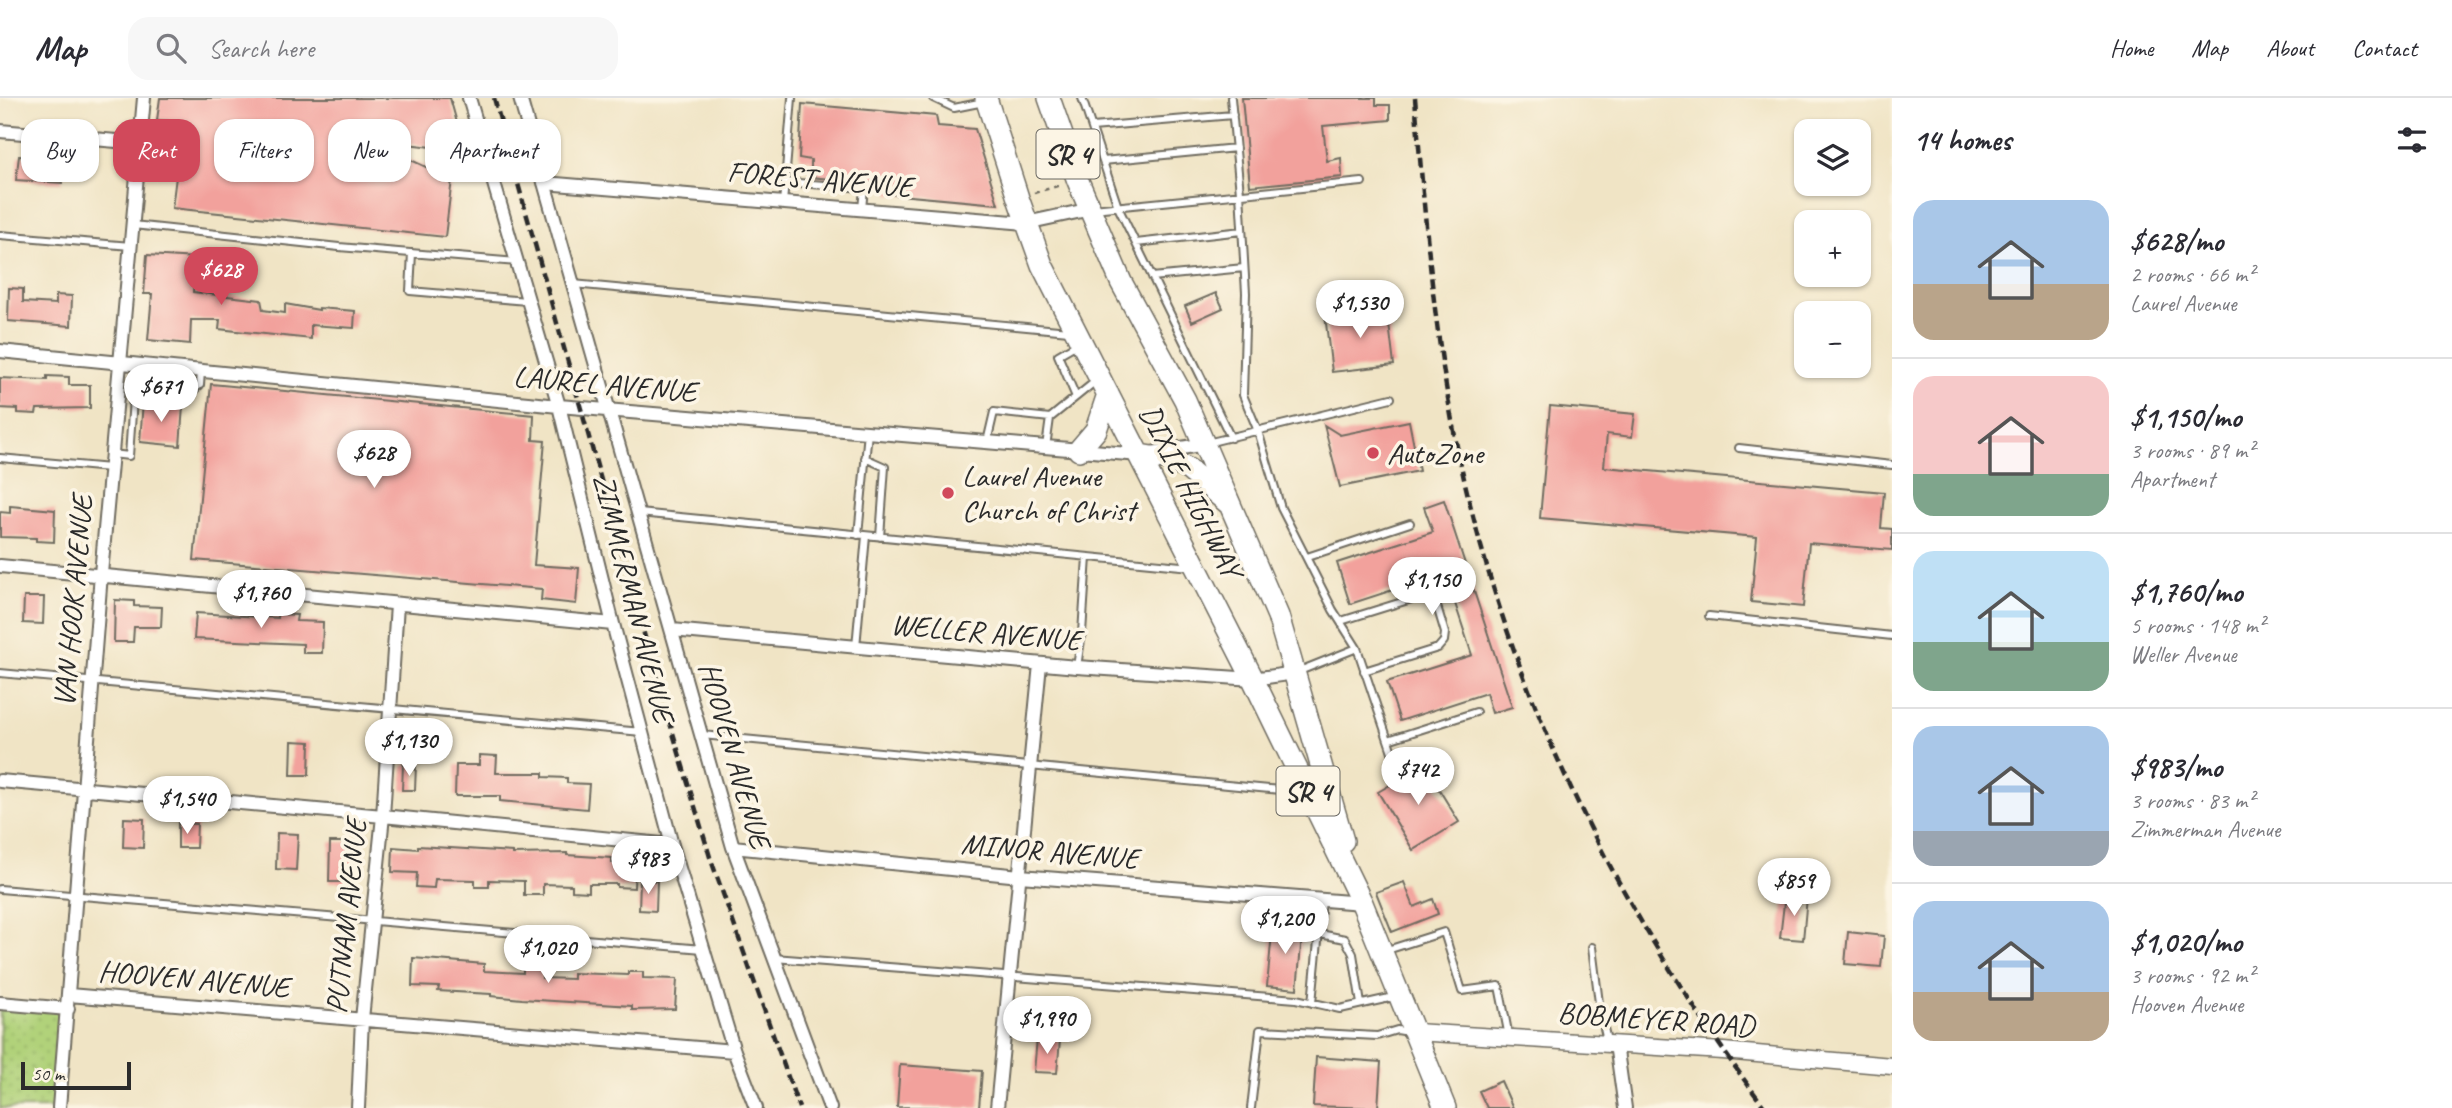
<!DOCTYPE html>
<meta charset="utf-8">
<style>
body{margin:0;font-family:Caveat,sans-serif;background:#f7f7f7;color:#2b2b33;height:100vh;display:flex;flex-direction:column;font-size:26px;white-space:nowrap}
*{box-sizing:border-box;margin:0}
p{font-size:23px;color:#7c7c81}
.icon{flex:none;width:38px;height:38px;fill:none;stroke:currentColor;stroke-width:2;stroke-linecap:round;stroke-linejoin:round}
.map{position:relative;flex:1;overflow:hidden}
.panel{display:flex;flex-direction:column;background:#fff;width:560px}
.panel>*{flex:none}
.guide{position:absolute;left:21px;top:21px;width:665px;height:63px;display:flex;gap:14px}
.fabs{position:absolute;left:1794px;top:21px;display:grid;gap:14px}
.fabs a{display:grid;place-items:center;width:77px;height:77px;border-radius:14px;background:#fff;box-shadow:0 2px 5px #0004;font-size:35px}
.scale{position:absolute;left:21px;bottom:18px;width:110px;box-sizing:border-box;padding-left:7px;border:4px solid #2b2b2b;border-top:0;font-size:19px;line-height:24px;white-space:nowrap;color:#2b2b2b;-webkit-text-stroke:5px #fcf5e5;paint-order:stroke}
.price{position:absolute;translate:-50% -60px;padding:0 16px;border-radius:24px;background:#fff;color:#222;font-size:23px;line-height:46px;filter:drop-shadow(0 2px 4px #0008)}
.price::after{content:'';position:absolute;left:50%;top:42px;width:21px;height:16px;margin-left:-10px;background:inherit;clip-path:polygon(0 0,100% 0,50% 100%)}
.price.selected{background:#d1495b;color:#fff}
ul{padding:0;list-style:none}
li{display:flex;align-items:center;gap:21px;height:175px;padding:0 21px}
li+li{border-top:2px solid #e1e1e2}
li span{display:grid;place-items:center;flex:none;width:196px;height:140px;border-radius:21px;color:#555}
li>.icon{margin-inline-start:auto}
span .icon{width:84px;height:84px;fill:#fffc;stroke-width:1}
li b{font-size:30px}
h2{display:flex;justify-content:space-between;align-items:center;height:84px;padding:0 21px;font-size:30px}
.tag{padding:0 24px;border-radius:21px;background:#fff;box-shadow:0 2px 5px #0004;font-size:24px;line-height:63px}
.tag.selected{background:#d1495b;color:#fff}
header{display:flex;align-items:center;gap:42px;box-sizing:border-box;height:98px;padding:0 35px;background:#fff;border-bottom:2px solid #e1e1e2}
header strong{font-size:33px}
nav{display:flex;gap:38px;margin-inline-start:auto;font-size:24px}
.search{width:490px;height:63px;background:#f7f7f7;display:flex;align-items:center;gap:18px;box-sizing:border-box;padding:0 24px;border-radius:21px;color:#7c7c81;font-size:26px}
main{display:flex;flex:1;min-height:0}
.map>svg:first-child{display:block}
.park{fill:url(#park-dots);stroke:#6e7e52;stroke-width:2}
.building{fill:#f2a19c}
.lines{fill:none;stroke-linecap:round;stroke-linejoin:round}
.service-casing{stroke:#706c61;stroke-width:10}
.minor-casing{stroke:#706c61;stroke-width:16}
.tertiary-casing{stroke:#706c61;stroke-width:19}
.primary-casing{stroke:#706c61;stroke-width:24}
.path{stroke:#706c61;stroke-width:2.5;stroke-dasharray:5 5;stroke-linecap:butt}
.service{stroke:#fff;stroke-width:6}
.minor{stroke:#fff;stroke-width:12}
.tertiary{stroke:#fff;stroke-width:16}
.primary{stroke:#fff;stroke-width:21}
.rail{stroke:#2b2b2b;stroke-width:4.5;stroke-dasharray:10 5;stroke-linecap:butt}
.poi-dot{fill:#d1495b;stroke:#fcf5e5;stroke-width:2.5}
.labels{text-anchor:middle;stroke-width:7;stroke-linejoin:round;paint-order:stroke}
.shield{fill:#fcf5e5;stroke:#6a6863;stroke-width:2}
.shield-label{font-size:28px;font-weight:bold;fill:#2b2b2b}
.street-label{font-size:30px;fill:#2b2b2b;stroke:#fcf5e5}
.poi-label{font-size:30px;fill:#2b2b2b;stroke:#fcf5e5;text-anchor:start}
</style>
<header>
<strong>Map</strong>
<div class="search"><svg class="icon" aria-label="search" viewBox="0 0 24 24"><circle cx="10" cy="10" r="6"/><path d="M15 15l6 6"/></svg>Search here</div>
<nav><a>Home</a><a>Map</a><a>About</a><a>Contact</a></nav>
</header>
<main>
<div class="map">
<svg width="1892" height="1010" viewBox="0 0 1892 1010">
<defs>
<pattern id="park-dots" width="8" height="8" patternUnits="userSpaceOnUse" patternTransform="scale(1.75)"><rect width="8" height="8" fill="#b1d27a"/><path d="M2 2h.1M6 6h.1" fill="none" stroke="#98b46a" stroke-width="1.8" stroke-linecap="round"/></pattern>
</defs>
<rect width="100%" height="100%" fill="#fcf5e5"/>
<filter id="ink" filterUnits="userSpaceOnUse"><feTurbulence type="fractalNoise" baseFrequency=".0143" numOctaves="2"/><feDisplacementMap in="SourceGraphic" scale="14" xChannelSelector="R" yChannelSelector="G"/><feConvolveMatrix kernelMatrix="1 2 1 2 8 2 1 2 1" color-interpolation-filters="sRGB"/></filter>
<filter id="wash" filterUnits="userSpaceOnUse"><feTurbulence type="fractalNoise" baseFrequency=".00686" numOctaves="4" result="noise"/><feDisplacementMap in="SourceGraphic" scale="28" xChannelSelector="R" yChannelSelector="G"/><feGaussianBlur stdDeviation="1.57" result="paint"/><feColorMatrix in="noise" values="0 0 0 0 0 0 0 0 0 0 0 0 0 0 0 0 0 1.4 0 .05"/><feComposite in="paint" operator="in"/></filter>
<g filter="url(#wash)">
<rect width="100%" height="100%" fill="#f0e4c5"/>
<path class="park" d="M 0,905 L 68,911 L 59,1010 L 0,1010 Z"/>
<g id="blocks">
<path class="building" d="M 160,0 L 450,0 L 465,53 L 366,41 L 452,81 L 445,139 L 172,110 L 183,24 L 157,22 Z
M 1242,0 L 1376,0 L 1376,7 L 1390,7 L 1390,22 L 1323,28 L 1327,63 L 1341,60 L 1342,79 L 1250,88 Z
M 802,6 L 936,18 L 938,28 L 975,31 L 998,106 L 889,96 L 889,87 L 811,79 L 811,62 L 799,60 Z
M 19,58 L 63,62 L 62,85 L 16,82 Z
M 147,157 L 196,160 L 193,194 L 261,202 L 263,212 L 285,215 L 285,206 L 319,212 L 319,210 L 355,213 L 354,230 L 311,227 L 311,241 L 219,231 L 220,222 L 191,222 L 190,246 L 148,242 L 152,196 L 144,196 Z
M 9,190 L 23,191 L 23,204 L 56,206 L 56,197 L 72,198 L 71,228 L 8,223 Z
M 1216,195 L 1223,210 L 1192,224 L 1185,208 Z
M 1387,209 L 1394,267 L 1332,274 L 1325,217 Z
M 47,278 L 69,279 L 69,287 L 90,287 L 90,310 L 37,311 L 36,316 L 18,315 L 18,311 L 0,310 L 0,280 L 47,282 Z
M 211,286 L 534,317 L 533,342 L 545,343 L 534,467 L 579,470 L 576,506 L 541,502 L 542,491 L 194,462 Z
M 143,303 L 183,308 L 180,348 L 140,344 Z
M 1550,308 L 1635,316 L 1632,339 L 1607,336 L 1604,369 L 1884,394 L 1881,430 L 1892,431 L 1892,452 L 1809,445 L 1803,509 L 1751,504 L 1757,439 L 1540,420 Z
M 1409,323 L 1419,373 L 1340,389 L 1324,327 L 1340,337 Z
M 1444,402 L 1512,609 L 1492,615 L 1486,595 L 1400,623 L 1387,584 L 1472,557 L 1445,475 L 1350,506 L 1337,465 L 1433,434 L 1424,409 Z
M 10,408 L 55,412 L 54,444 L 36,443 L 36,440 L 0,439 L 0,414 L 10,415 Z
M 24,499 L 44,499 L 43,526 L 23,525 Z
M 115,502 L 134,503 L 134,508 L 162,509 L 161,529 L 134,529 L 133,544 L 114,544 Z
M 196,515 L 278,520 L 278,516 L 297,517 L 296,523 L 323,524 L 322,555 L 303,555 L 303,546 L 194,541 Z
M 292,643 L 310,644 L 309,677 L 291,677 Z
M 479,657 L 497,658 L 496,675 L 543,675 L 543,679 L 567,680 L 567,685 L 589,686 L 587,711 L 500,703 L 500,698 L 455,698 L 456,667 L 479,667 Z
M 403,667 L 416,667 L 415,692 L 402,692 Z
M 1424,667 L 1459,724 L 1413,752 L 1378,694 Z
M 124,720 L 144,721 L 143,750 L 123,749 Z
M 178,725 L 197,726 L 196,750 L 178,750 Z
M 277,735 L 298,736 L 296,772 L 276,771 Z
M 330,744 L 353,744 L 352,784 L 329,784 Z
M 418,748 L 513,754 L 513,756 L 567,755 L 567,757 L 612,760 L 612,765 L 635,766 L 634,790 L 617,789 L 617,786 L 589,786 L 589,794 L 572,793 L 572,787 L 543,786 L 543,797 L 524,797 L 524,783 L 489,782 L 489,789 L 475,789 L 475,782 L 435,781 L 434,790 L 416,789 L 417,775 L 392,774 L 393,749 L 418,751 Z
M 640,782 L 657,783 L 656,813 L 639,812 Z
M 1404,784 L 1414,809 L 1433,801 L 1438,816 L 1392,834 L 1376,794 Z
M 1785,797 L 1807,799 L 1803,842 L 1780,840 Z
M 1273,824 L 1303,827 L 1297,891 L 1267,888 Z
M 1848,834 L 1884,838 L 1881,869 L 1845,866 Z
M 413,860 L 484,866 L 484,873 L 523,875 L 523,869 L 542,870 L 542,880 L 573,881 L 573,875 L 628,877 L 628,874 L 643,874 L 643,880 L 677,881 L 675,911 L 632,912 L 632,908 L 522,901 L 491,898 L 491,896 L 438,893 L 439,889 L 412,888 Z
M 1037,940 L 1060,942 L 1057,975 L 1034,974 Z
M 1316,959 L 1381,964 L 1378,1010 L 1313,1008 Z
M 900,967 L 982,973 L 979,1010 L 897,1009 Z
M 1501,983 L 1513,1010 L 1487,1010 L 1479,993 Z"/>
</g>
</g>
<g filter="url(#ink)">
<use href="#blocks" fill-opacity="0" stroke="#706c61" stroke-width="2"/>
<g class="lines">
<g class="service-casing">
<path id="service" d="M 933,0 L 954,10 L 984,4
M 1082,0 L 1118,109 L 1231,340
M 1231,0 L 1240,95 L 1246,195 L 1243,297 L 1258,333 L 1281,410 L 1333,512 L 1357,550 L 1393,657
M 1092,29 L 1233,17
M 1103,63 L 1236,50
M 785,84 L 792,0
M 783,104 L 785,84 L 864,90 L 862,111
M 1093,111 L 1362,84
M 133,127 L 339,149 L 517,164
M 0,137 L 131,148
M 1136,145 L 1242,133
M 412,155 L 410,193 L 527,203
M 1152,179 L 1244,170
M 573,186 L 1069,233
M 1076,299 L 1058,257 L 1077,246
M 1050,320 L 1097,282
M 987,344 L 994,314 L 1050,320 L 1046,349
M 1207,345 L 1391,300
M 1739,350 L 1892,367
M 112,356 L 129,358 L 133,301 C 151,283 172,292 195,291 L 200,287 L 201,273
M 0,360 L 110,370
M 865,360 L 885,369 L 880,439
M 639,415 L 1191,469
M 858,437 L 868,334
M 1307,459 L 1410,425
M 1709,518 L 1892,538
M 1341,523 L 1418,499 L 1429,500 L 1436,505 L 1445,535 L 1444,543 L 1438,550 L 1364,573
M 856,549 L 866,438
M 1077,569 L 1082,535 L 1087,459
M 1297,574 L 1357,550
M 0,575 L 642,634
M 702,637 L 1302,694
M 1388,642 L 1476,614
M 0,791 L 703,851
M 1320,836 L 1345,841 L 1353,856 L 1361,906
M 1592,849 L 1600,913 L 1607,943
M 1384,853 L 1444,834 L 1462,893 L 1499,888 L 1509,939
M 774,860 L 1296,901 L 1340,911 L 1394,899
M 1312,905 L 1322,802
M 1251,1010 L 1260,932 L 1377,938 L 1397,932 L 1409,934"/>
</g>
<g class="minor-casing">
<path id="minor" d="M 469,0 L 559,308 L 613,526 L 672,747 L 734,953 L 756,1010
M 520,0 L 733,749 L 830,1010
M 0,33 L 140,45
M 544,85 L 1026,125 L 1091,111
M 0,253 L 559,308 L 1140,357 L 1205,346
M 0,468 L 613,526
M 672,532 L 1077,569 L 1253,581 L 1295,575
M 0,683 L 383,718 L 672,747
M 733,749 L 1020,778 L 1362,805
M 69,897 L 734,953
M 0,905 L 68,911
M 1616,946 L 1625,1010
M 59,1010 L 101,476 L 144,0
M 358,1010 L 362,921 L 383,718 L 397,507
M 997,1010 L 1040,566"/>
</g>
<g class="tertiary-casing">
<path id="tertiary" d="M 1415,934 L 1723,953 L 1892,968"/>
</g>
<g class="primary-casing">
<path id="primary" d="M 986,0 L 1018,100 L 1042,167 L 1253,581 L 1362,805 L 1445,1010
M 1049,0 L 1078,83 L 1121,184 L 1185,302 L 1278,518 L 1343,743
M 1079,352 L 1096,332 L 1108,296
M 1140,357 L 1169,362 L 1188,371 L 1228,405"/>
</g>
<path class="path" d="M 1034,95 L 1061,87"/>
<use href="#service" class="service"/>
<use href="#minor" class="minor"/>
<use href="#tertiary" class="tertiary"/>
<use href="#primary" class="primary"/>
<path class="rail" d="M 494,0 L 653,568 L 710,759 L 799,1010
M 1415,0 C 1425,120 1434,240 1459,358 C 1510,599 1618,813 1765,1010"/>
</g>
</g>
<g class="poi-dot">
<circle cx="1373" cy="355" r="7"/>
<circle cx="948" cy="395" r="7"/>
</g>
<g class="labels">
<g class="shield">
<rect x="1036.5" y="31.5" width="63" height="49" rx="5"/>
<rect x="1276.5" y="668.5" width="63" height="49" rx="5"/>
</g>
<g class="shield-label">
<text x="1068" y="66">SR 4</text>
<text x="1308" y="703">SR 4</text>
</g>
<g class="street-label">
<text transform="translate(820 81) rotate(5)" y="10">FOREST AVENUE</text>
<text transform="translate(605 286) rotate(5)" y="10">LAUREL AVENUE</text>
<text transform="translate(1191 393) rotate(63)" y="10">DIXIE HIGHWAY</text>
<text transform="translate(634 500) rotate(76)" y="10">ZIMMERMAN AVENUE</text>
<text transform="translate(73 503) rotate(-85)" y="10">VAN HOOK AVENUE</text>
<text transform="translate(986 534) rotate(5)" y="10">WELLER AVENUE</text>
<text transform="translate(735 657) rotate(74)" y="10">HOOVEN AVENUE</text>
<text transform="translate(1050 753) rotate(5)" y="10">MINOR AVENUE</text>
<text transform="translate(346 818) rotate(-84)" y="10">PUTNAM AVENUE</text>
<text transform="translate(194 881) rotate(5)" y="10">HOOVEN AVENUE</text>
<text transform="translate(1656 921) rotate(4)" y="10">BOBMEYER ROAD</text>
</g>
<g class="poi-label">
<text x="1387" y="365">AutoZone</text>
<text x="962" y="388">Laurel Avenue<tspan x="962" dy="34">Church of Christ</tspan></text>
</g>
</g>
</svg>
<div class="fabs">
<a><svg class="icon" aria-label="layers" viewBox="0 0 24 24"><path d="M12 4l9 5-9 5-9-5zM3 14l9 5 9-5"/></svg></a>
<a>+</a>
<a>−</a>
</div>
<div class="scale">50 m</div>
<b class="price selected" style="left:221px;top:209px">$628</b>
<b class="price" style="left:1360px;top:242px">$1,530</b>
<b class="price" style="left:161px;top:326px">$671</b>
<b class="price" style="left:374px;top:392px">$628</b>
<b class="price" style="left:1432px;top:519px">$1,150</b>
<b class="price" style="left:261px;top:532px">$1,760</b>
<b class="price" style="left:409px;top:680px">$1,130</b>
<b class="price" style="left:1418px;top:709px">$742</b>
<b class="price" style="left:187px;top:738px">$1,540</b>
<b class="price" style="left:648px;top:798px">$983</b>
<b class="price" style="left:1794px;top:820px">$859</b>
<b class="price" style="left:1285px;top:858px">$1,200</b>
<b class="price" style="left:548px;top:887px">$1,020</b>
<b class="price" style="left:1047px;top:958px">$1,990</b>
<div class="guide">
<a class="tag">Buy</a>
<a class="tag selected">Rent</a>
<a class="tag">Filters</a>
<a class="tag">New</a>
<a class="tag">Apartment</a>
</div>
</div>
<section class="panel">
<h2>14 homes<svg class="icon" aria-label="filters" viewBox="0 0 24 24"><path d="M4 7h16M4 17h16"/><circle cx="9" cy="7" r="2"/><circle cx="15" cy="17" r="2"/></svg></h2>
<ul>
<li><span style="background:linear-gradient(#a9c7e8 60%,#b9a48a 0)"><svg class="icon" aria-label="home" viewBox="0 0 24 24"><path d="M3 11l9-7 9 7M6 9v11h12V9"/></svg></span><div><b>$628/mo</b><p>2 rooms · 66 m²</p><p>Laurel Avenue</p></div></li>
<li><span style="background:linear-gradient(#f6c9c9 70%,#7fa58c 0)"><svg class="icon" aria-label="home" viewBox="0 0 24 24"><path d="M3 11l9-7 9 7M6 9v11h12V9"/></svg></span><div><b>$1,150/mo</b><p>3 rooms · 89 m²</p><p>Apartment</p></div></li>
<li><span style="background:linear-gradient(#bfe0f5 65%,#7fa58c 0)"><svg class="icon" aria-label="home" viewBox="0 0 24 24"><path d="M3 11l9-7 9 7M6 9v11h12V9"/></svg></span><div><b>$1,760/mo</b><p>5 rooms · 148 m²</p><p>Weller Avenue</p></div></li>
<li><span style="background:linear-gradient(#a9c7e8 75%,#9aa5b1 0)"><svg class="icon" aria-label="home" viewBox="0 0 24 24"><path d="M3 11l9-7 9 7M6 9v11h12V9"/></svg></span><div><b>$983/mo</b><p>3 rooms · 83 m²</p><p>Zimmerman Avenue</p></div></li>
<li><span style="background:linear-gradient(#a9c7e8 65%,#b9a48a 0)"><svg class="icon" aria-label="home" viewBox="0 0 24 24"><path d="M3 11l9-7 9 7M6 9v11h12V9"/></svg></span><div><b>$1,020/mo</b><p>3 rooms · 92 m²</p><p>Hooven Avenue</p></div></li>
</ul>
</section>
</main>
